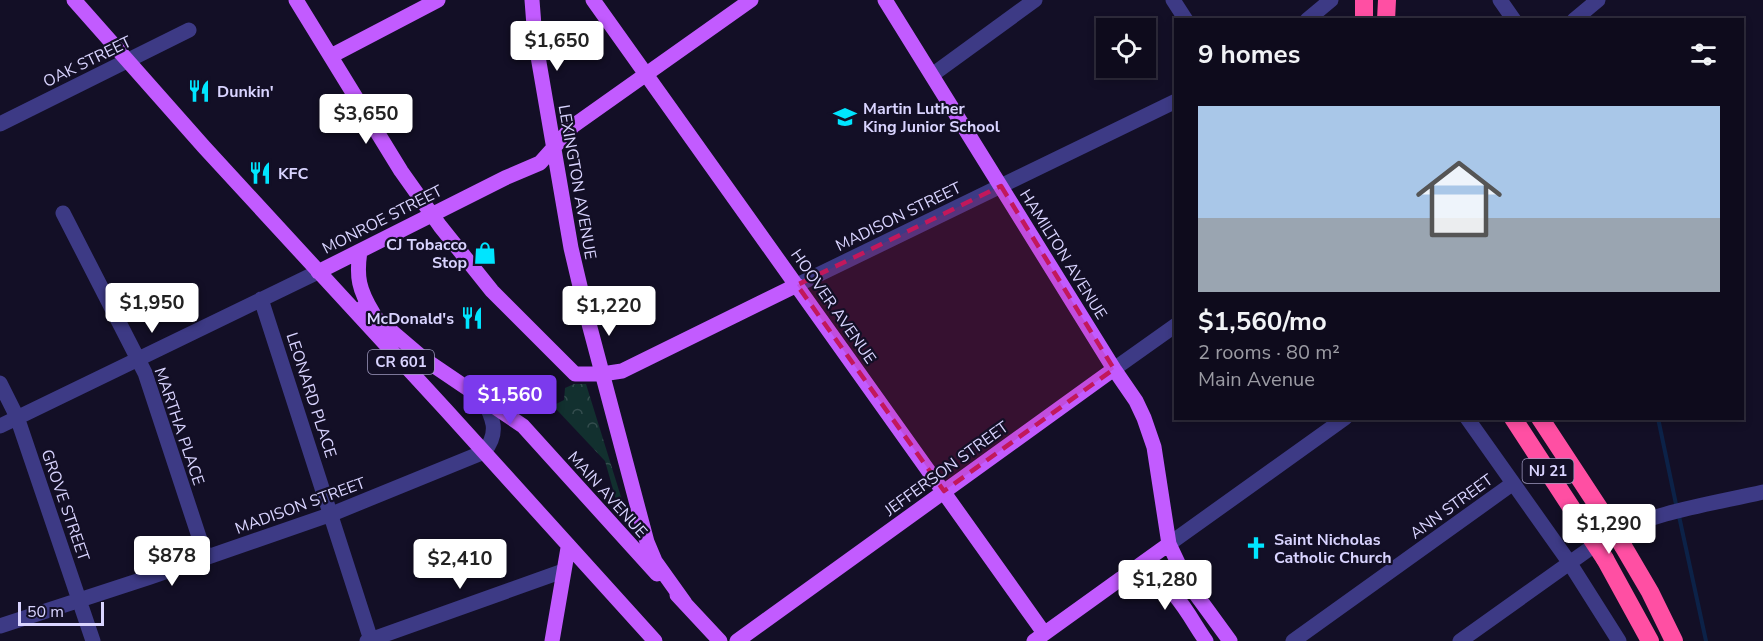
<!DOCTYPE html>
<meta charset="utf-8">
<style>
body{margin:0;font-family:"Nunito Sans",sans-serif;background:#1c1929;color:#f1f3f6;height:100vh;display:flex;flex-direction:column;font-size:22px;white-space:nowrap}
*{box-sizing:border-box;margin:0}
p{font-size:20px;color:#9b9ba3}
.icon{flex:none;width:33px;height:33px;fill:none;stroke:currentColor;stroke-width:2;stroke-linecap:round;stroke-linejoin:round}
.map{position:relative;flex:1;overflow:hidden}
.details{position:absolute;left:1174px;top:18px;width:570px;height:402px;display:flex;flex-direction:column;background:#0e0b1c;border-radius:0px;box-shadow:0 3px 9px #0003,0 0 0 2px #2e2b3b}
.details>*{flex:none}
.fabs{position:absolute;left:1096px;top:18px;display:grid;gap:12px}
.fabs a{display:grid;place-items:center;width:60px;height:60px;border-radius:0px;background:#0e0b1c;box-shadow:0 3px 9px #0003,0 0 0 2px #2e2b3b;font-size:30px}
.scale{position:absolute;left:18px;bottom:15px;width:86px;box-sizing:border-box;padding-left:6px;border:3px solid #d9d4ff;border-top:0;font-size:16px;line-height:21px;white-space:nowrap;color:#d9d4ff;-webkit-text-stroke:4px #130f26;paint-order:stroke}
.price{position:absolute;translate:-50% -51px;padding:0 14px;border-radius:6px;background:#fff;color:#222;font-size:20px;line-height:39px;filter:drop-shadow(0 2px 3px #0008)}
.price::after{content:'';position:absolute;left:50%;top:36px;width:18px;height:14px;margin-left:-9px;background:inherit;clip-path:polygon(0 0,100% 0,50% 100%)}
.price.selected{background:#7c3aed;color:#fff}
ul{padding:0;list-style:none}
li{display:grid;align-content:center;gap:12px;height:318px;padding:0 24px}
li+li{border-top:2px solid #2e2b3b}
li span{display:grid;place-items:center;height:186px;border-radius:0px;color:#555}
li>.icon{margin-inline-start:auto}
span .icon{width:108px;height:108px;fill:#fffc;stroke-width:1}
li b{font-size:26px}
h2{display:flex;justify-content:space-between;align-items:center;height:72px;padding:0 24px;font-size:26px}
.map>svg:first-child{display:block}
.forest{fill:url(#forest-crowns)}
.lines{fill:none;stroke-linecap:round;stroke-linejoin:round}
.stream{stroke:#0c2248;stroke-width:4}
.minor{stroke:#3d3a85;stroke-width:15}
.major{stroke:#c25bff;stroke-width:15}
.highway{stroke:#ff4fa3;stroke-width:18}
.highway-bridge{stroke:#ff4fa3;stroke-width:18}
.marked{fill:#c2185b;fill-opacity:0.2;stroke:#c2185b;stroke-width:4.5;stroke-dasharray:12 8;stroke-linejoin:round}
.labels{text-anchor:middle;stroke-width:4.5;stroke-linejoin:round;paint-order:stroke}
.shield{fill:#130f26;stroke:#9e99be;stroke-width:1.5}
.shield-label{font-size:15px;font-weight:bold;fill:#d9d4ff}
.street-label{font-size:16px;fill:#d9d4ff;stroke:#130f26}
.poi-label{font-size:16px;font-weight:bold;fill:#d9d4ff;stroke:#130f26;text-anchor:start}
</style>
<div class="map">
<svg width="1763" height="641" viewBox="0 0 1763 641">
<defs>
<pattern id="forest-crowns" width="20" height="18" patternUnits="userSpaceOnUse" patternTransform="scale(1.5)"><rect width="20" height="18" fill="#12302f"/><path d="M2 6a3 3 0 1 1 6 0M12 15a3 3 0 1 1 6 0" fill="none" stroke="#344d4e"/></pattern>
</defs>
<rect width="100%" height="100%" fill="#130f26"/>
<path class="forest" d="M 574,384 L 586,384 L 626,513 L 620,514 L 605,461 L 557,410 L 546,413 L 544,410 L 564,400 L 565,388 Z"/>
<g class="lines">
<path class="stream" d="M 1658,418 L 1677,509
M 1679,516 L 1706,641"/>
<path class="minor" d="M 1173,0 L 1186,20
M 1500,0 L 1514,20
M 1307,20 L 1331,0
M 1574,20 L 1598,0
M 932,75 L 1035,0
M 0,124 L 189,30
M 63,213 L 145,373 L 206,558
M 797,285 L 1176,101
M 261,299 L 371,640
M 1114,369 L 1176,325
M 0,383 L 17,417 L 93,641
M 1467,418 L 1569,562 L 1619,641
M 0,426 L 318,272
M 1169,544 L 1345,418
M 0,626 L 150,577 L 332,514 L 484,452 C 500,432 493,418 482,397
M 367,641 L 563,571
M 1293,641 L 1512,484
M 1460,641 L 1606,537 C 1653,512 1711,504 1763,492"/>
<path class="major" d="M 74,0 L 204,147 L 446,410 L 655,641
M 296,0 L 401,171 L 440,226 L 492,291 L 575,374 L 602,374 L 622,371 L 797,285
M 532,0 L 535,39 L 571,248 L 588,320 L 647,542 L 655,561 L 685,603
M 593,0 L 1044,633
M 885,0 L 1114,369 L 1136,401 L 1144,418 L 1154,447 L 1169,544 L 1187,582 L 1230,641
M 331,56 L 438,0
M 360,251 C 356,277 359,290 373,313
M 318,272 L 505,178 L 540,163 L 573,126 L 751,0
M 363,307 L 424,359 L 523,426 L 657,574
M 1124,576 C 1132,576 1142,574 1149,576 C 1175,585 1191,620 1206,641
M 677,595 L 720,641
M 552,641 L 568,548
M 737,641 L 1114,369
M 1034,641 L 1169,544"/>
<path class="highway" d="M 1364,20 L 1364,0
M 1386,20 L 1387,0
M 1513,418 L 1582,524
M 1540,418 L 1601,511
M 1623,546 L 1650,592 L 1674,641
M 1605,559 L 1650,641"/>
<path class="highway-bridge" d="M 1601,511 L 1623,546
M 1582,524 L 1605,559"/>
</g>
<path class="marked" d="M 1001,186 L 1114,369 L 944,491 L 797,285 Z"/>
<defs>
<g id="restaurant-bare" transform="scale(1.8)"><path d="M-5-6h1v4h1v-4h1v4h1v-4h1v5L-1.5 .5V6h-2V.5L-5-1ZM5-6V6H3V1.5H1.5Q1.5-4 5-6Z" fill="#00e5ff" stroke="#130f26" stroke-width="2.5" paint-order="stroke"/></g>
<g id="school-bare" transform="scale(1.8)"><path d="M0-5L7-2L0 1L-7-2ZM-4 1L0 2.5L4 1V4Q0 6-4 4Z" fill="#00e5ff" stroke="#130f26" stroke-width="2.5" paint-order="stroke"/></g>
<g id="shop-bare" transform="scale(1.8)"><path d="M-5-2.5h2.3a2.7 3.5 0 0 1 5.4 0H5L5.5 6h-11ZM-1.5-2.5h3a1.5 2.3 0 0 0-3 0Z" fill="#00e5ff" stroke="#130f26" stroke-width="2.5" paint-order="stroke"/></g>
<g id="church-bare" transform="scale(1.8)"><path d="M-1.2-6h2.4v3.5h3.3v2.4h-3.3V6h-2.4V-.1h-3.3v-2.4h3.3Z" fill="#00e5ff" stroke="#130f26" stroke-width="2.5" paint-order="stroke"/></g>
</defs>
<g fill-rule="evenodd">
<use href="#restaurant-bare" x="199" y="91"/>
<use href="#school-bare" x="845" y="117"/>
<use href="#restaurant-bare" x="260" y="173"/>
<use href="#shop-bare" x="485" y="253"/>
<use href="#restaurant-bare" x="472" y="318"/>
<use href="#church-bare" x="1256" y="548"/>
</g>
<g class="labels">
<g class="shield">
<rect x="368" y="350" width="66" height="24" rx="4.5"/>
<rect x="1522.5" y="459" width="51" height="24" rx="4.5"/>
</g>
<g class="shield-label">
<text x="401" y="367">CR 601</text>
<text x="1548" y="476">NJ 21</text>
</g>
<g class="street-label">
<text transform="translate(87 61) rotate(-26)" y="6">OAK STREET</text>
<text transform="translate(578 182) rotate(80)" y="6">LEXINGTON AVENUE</text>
<text transform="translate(898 216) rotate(-26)" y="6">MADISON STREET</text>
<text transform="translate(382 219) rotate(-27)" y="6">MONROE STREET</text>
<text transform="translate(1064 254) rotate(58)" y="6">HAMILTON AVENUE</text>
<text transform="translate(834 306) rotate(55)" y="6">HOOVER AVENUE</text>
<text transform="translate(312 395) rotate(72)" y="6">LEONARD PLACE</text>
<text transform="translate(180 426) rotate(71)" y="6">MARTHA PLACE</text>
<text transform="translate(946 468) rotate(-36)" y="6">JEFFERSON STREET</text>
<text transform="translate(608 494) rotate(48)" y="6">MAIN AVENUE</text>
<text transform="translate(66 505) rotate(71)" y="6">GROVE STREET</text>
<text transform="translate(300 505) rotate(-20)" y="6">MADISON STREET</text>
<text transform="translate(1451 506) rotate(-36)" y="6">ANN STREET</text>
</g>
<g class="poi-label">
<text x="217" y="97">Dunkin'</text>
<text x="863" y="114">Martin Luther<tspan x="863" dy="18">King Junior School</tspan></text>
<text x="278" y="179">KFC</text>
<text x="467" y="250" text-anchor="end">CJ Tobacco<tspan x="467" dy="18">Stop</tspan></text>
<text x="454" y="324" text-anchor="end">McDonald's</text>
<text x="1274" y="545">Saint Nicholas<tspan x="1274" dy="18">Catholic Church</tspan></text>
</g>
</g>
</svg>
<div class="fabs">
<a><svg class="icon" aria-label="locate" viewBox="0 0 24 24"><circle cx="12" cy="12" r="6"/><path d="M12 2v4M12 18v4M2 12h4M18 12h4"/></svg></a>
</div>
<div class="scale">50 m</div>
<b class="price" style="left:557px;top:72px">$1,650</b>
<b class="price" style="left:366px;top:145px">$3,650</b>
<b class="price" style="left:152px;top:334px">$1,950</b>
<b class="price" style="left:609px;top:337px">$1,220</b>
<b class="price selected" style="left:510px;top:426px">$1,560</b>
<b class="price" style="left:1609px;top:555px">$1,290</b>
<b class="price" style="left:172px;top:587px">$878</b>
<b class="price" style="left:460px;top:590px">$2,410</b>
<b class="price" style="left:1165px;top:611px">$1,280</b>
<section class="details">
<h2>9 homes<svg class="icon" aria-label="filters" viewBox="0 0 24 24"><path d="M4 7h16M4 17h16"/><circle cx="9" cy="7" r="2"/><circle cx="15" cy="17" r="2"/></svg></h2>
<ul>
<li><span style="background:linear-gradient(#a9c7e8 60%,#9aa5b1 0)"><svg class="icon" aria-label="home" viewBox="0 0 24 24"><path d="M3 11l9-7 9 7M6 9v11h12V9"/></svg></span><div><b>$1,560/mo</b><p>2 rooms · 80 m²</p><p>Main Avenue</p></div></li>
</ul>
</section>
</div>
